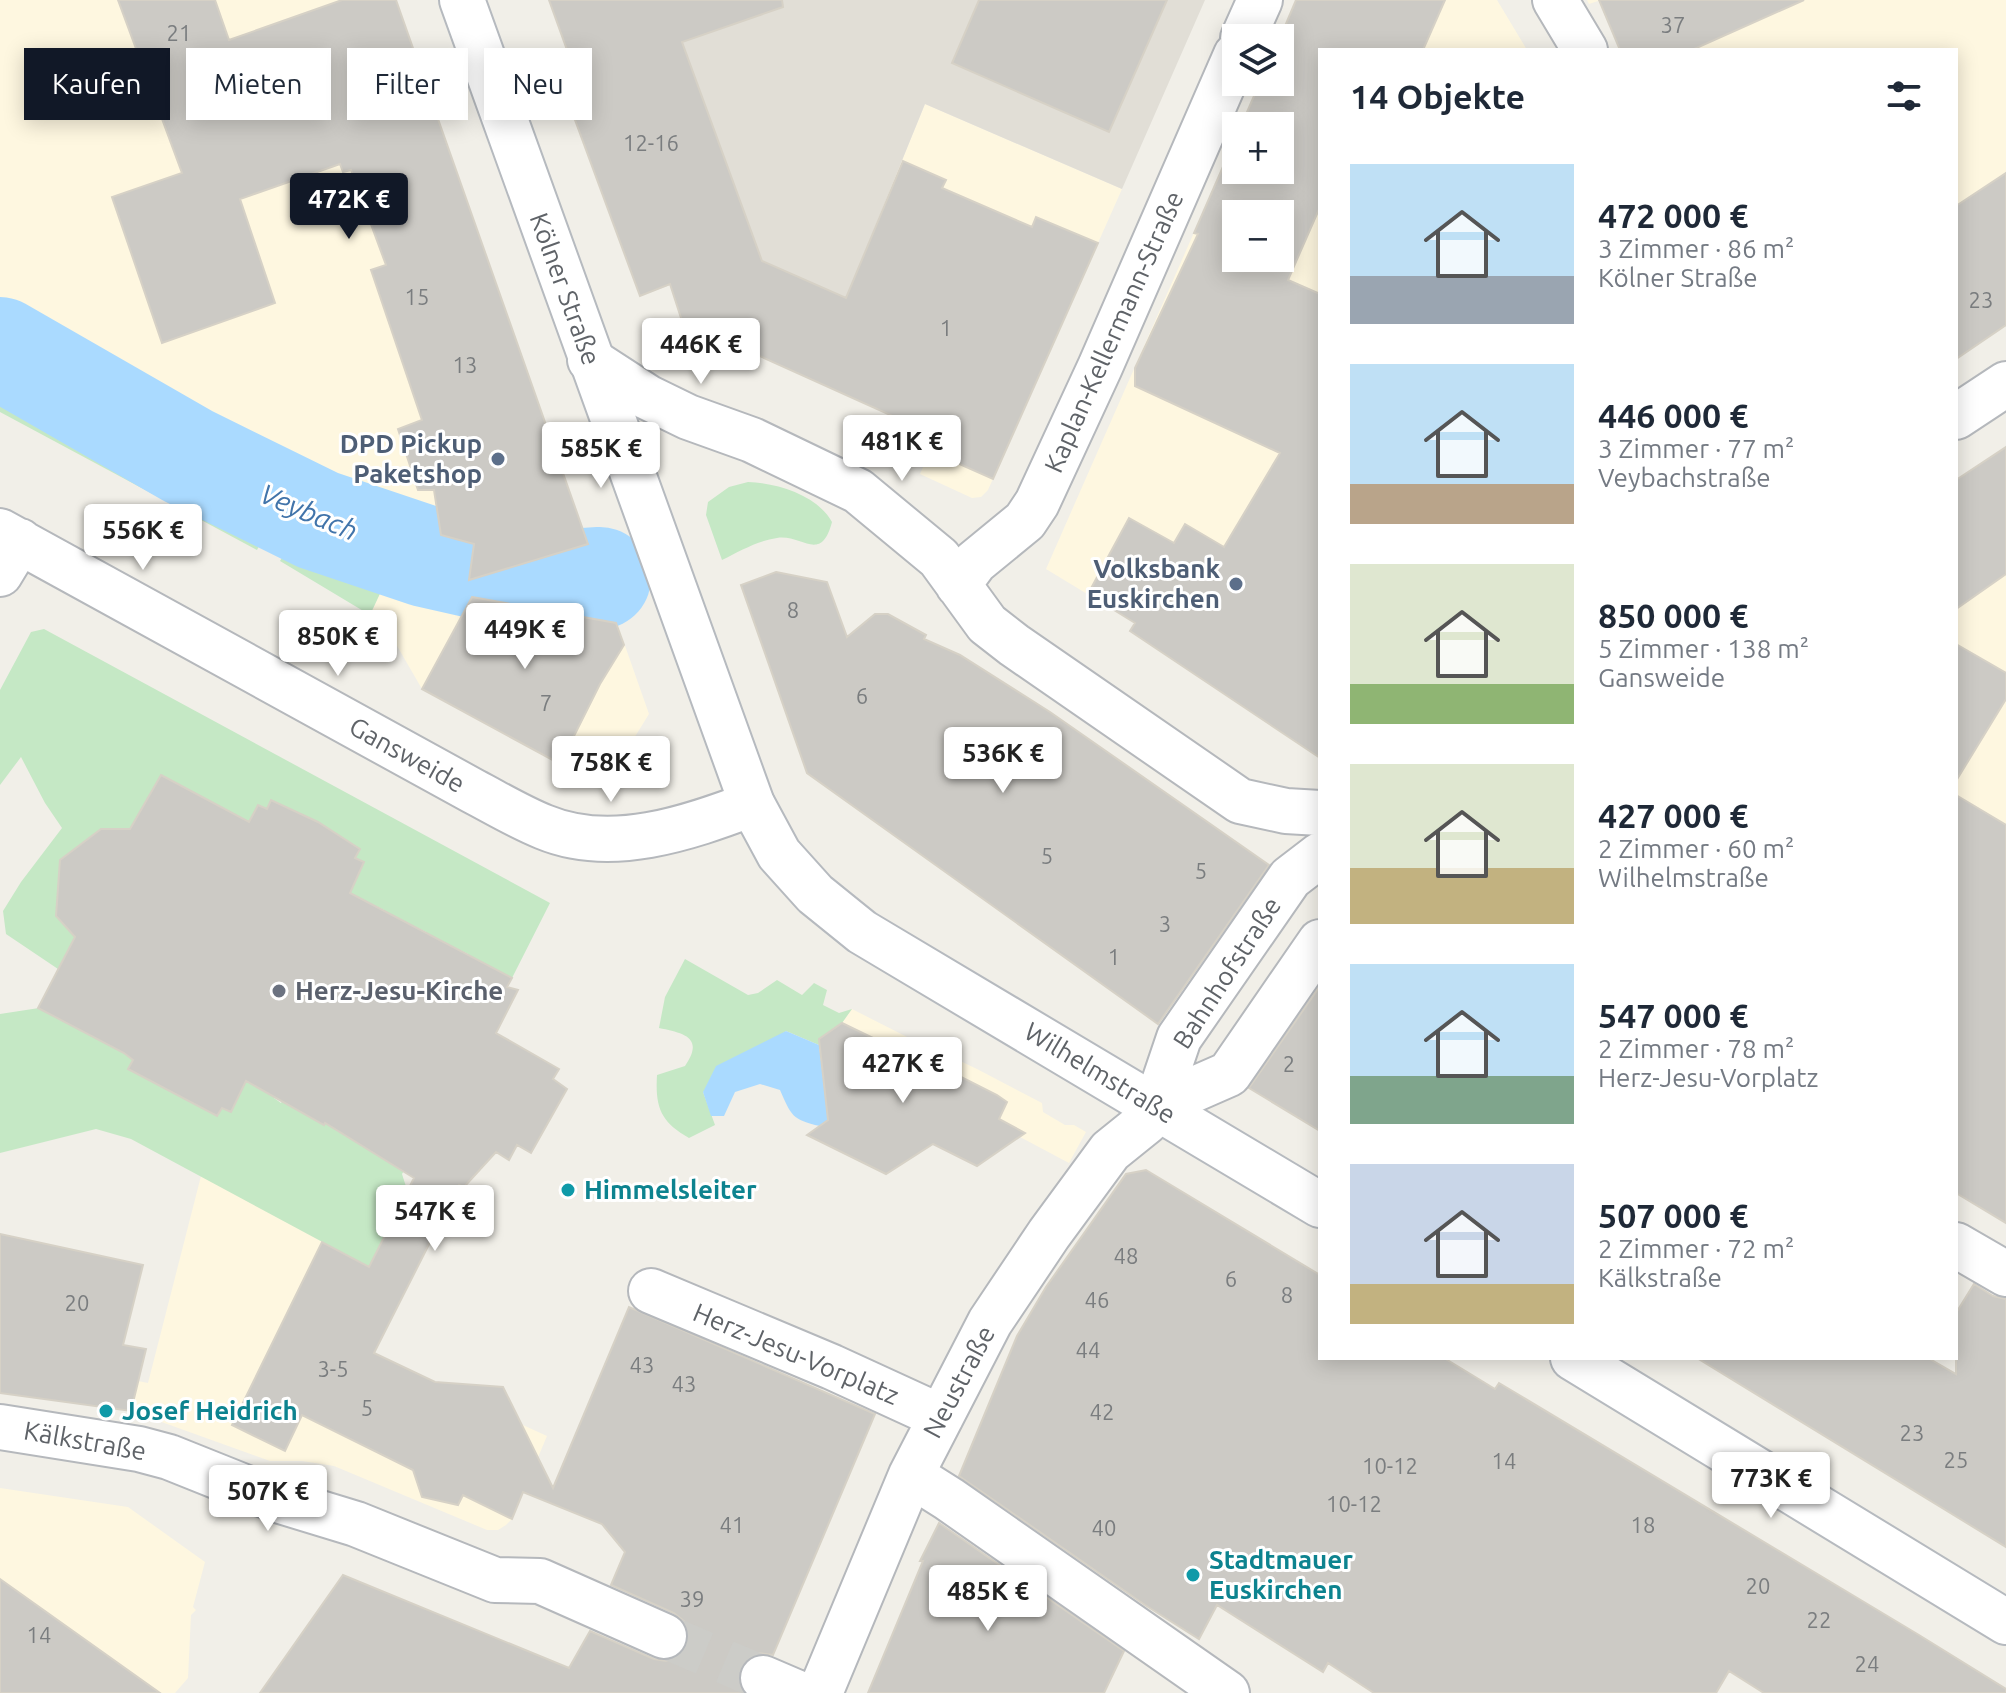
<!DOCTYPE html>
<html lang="de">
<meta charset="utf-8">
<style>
body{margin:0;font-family:Ubuntu,sans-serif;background:#f2f2f3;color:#1f2937;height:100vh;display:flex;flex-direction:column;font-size:30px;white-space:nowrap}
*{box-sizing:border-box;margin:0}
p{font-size:26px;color:#747a83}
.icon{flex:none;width:44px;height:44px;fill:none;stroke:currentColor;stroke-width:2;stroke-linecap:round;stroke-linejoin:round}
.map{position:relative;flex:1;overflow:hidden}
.drawer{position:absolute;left:1318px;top:48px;width:640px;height:1312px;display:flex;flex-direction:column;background:#fff;border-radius:0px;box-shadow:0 4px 20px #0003}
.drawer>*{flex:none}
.guide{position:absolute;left:24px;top:48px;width:760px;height:72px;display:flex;gap:16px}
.buttons{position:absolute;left:1222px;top:24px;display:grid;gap:16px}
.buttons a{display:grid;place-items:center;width:72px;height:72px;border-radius:0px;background:#fff;box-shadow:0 4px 20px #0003;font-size:40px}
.price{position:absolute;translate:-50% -68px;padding:0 18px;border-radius:8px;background:#fff;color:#222;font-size:26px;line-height:52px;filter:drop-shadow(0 2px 4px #0008)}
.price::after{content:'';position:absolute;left:50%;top:48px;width:24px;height:18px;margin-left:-12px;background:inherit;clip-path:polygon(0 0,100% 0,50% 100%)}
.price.active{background:#111827;color:#fff}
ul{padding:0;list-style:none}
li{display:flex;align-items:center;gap:24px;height:200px;padding:0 32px}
li span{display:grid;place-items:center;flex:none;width:224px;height:160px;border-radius:0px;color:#555}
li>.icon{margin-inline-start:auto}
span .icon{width:96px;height:96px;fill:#fffc;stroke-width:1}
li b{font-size:34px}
h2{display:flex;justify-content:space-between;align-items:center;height:96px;padding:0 32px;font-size:34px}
.pill{padding:0 28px;border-radius:0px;background:#fff;box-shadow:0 4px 20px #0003;font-size:28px;line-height:72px}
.pill.active{background:#111827;color:#fff}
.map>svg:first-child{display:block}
.commercial{fill:#fef7e0;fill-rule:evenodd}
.education{fill:#e1ded6}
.green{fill:#c5e8c5}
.water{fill:#aadaff}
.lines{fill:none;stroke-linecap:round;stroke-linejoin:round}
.river{stroke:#aadaff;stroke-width:102}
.building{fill:#cccac5;stroke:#d6d1c6;stroke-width:2;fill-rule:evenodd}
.street-tunnel{stroke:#ccccc8;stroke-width:44;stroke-dasharray:44 22;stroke-linecap:butt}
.street-casing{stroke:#b5b8bc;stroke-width:48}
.secondary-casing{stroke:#b6babf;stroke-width:48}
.street{stroke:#fff;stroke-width:44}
.secondary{stroke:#fff;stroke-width:44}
.service-dot{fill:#5c6f8a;stroke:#fff;stroke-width:3}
.worship-dot{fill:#6b7280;stroke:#fff;stroke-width:3}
.culture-dot{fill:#0f9aa8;stroke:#fff;stroke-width:3}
.labels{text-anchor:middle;stroke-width:6;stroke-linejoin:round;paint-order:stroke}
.number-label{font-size:22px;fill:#7a7d7f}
.street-label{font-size:26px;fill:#5f6368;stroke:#fff}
.service-label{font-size:26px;font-weight:bold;fill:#4e5e75;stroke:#fff;text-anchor:end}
.worship-label{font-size:26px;font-weight:bold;fill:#5b616d;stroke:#fff;text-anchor:start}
.culture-label{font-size:26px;font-weight:bold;fill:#0d838f;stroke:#fff;text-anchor:start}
.water-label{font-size:28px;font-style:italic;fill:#4174aa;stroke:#fff}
</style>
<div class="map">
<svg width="2006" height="1693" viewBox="0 0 2006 1693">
<rect width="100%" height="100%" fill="#f1efe8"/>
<path class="commercial" d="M 0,0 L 396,0 L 594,561 L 543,559 L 468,547 L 388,525 L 347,510 L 294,482 L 0,300 Z
M 1296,0 L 1497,0 L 1527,50 L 1320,50 L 1320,758 L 1135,623 L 1046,569 L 1236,137 L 1236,170 L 1280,170 L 1280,126 L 1241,126 L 1260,82 L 1280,82 L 1279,38 ZM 1236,214 L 1280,214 L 1280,258 L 1236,258 Z
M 1587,0 L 2006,0 L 2006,325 L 1956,358 L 1956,50 L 1620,50 L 1607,15 L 1598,1 L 1589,4 Z
M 925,104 L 1122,189 L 988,490 L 981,497 L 972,498 L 920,474 L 937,436 L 813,379 Z
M 2006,447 L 2006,1223 L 1956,1193 L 1956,480 Z
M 391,570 L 474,590 L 547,602 L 610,603 L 649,714 L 610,777 L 560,764 L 422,689 L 389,632 L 370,615 Z
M 852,1009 L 911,1039 L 915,1046 L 927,1052 L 935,1049 L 977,1069 L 1042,1103 L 1043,1112 L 1065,1125 L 1074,1125 L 1086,1132 L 1069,1163 L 1020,1137 L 977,1166 L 933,1144 L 886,1174 L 821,1142 L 820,1126 L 828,1120 L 819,1039 L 842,1023 Z
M 201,1176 L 368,1266 L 384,1237 L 424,1255 L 374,1353 L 464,1396 L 470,1384 L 503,1387 L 510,1401 L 503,1416 L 547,1436 L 512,1519 L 506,1525 L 498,1530 L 487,1530 L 334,1466 L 302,1461 L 270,1461 L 131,1411 L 138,1381 L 148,1383 Z
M 0,1488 L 128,1507 L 205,1562 L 193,1607 L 196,1610 L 191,1615 L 188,1678 L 175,1693 L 0,1693 Z"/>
<path class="education" d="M 549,0 L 1205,0 L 1122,189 L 925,104 L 813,379 L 682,321 L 670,285 L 640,296 L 561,82 L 576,75 Z"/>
<path class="green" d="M 0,300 L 294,482 L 257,550 L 0,412 Z
M 748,482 C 777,483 817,495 832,522 C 821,564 802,534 777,538 C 757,541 740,551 722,560 L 706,515 L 708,502 L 729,487 Z
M 296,533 L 391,570 L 370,615 L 280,561 Z
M 44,629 L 550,903 L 512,978 L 502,973 L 497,981 L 464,963 L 468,954 L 460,950 L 455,959 L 422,941 L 426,932 L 418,928 L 413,936 L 380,919 L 384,910 L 376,906 L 371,914 L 336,895 L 351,867 L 360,872 L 364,863 L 355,858 L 360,849 L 352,844 L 271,801 L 267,809 L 258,805 L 253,815 L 258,827 L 161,775 L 135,821 L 148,828 L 92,849 L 85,841 L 77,847 L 84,856 L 75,937 L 58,969 L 6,934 L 3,911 L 21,882 L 62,828 L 45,803 L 21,757 L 0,785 L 0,690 L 31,632 Z
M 685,959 L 748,995 L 758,993 L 777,980 L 802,995 L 814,983 L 827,990 L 823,1005 L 839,1013 L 852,1009 L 842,1023 L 819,1039 L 819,1045 L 786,1031 L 703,1092 L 715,1125 L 689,1138 C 661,1122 655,1108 657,1075 L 685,1066 C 705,1037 683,1033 659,1028 L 665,997 Z
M 39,1008 L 124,1053 L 133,1060 L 128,1069 L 137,1074 L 212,1103 L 207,1111 L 217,1116 L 222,1108 L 231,1112 L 241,1070 L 278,1089 L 274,1098 L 281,1103 L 287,1094 L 323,1125 L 329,1116 L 405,1169 L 402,1174 L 409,1196 L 448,1200 L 424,1255 L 384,1237 L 369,1267 L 131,1139 L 96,1129 L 0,1153 L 0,1014 Z"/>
<path class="water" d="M 786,1031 L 819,1045 L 828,1120 L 820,1126 C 792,1120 791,1115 780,1090 L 760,1084 L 735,1092 L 724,1116 L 711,1116 L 703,1092 L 716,1066 Z"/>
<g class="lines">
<path class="river" d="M 0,348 L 188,456 L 318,520 L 425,556 L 540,582 L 600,578"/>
</g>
<path class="building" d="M 118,0 L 215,0 L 229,40 L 342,0 L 396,0 L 588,544 L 469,580 L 474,544 L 441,535 L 434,490 L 418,490 L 398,429 L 422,420 L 371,270 L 386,265 L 351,170 L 343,172 L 340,164 L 240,199 L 275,303 L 162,343 L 112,197 L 182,173 Z
M 549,0 L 782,0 L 783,7 L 682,42 L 762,261 L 846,298 L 903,161 L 946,180 L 942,188 L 1032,227 L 1036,217 L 1098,243 L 993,479 L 930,451 L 937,436 L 682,321 L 670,284 L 640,296 L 561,82 L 576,75 Z
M 979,0 L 1167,0 L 1109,132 L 952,63 Z
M 1296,0 L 1445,0 L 1423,50 L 1320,50 L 1320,207 L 1288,280 L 1320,294 L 1320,758 L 1130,631 L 1135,623 L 1088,594 L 1129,518 L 1174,543 L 1185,524 L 1224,547 L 1280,453 L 1135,386 L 1135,368 L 1198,234 L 1194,233 L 1236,137 L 1236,170 L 1280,170 L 1280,126 L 1241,126 L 1260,82 L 1280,82 L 1280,38 ZM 1236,214 L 1280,214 L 1280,258 L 1236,258 Z
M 1599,0 L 1804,0 L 1692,50 L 1620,50 Z
M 2006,173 L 2006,325 L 1956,359 L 1956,206 Z
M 2006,447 L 2006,574 L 1956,609 L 1956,480 Z
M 776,572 L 827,582 L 847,637 L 875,614 L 888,614 L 926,635 L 924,639 L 960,655 L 1050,712 L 1269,865 L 1158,1024 L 807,773 L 741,585 Z
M 472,597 L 616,623 L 624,645 L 600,684 L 560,764 L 422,689 Z
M 1956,644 L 2006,673 L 2006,699 L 1956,781 Z
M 161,775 L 249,822 L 258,805 L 267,809 L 271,800 L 318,822 L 360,849 L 355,858 L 364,862 L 350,893 L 512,978 L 507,987 L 518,990 L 496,1033 L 559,1069 L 553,1079 L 567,1089 L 531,1153 L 517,1145 L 509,1160 L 496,1152 L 464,1187 L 459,1185 L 374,1353 L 435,1382 L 503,1387 L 553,1488 L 629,1307 L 875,1414 L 773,1655 L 759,1653 L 747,1659 L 740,1667 L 738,1680 L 743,1693 L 260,1693 L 343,1575 L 569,1668 L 590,1631 L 654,1659 L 666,1661 L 679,1656 L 687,1645 L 689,1633 L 684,1621 L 674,1613 L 611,1585 L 625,1552 L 602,1524 L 523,1492 L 512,1519 L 463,1495 L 458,1505 L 422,1497 L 413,1470 L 302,1415 L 285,1451 L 232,1425 L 322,1242 L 369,1267 L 414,1178 L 325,1123 L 324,1125 L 246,1081 L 231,1112 L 222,1108 L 217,1116 L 128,1069 L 133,1060 L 124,1053 L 38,1008 L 75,937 L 56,916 L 60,860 L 101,829 L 130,829 Z
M 1956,795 L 2006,825 L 2006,1223 L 1956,1193 Z
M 1320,986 L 1320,1131 L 1249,1088 Z
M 842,1023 L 910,1056 L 912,1052 L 997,1095 L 1007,1102 L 999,1119 L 1025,1133 L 977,1166 L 933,1144 L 886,1174 L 807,1135 L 828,1120 L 819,1039 Z
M 1146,1170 L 1320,1275 L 1320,1358 L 1444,1358 L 1495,1389 L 1499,1383 L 1919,1635 L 2006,1689 L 2006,1693 L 1764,1693 L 1729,1671 L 1716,1693 L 1374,1693 L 1328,1663 L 1323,1672 L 1217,1605 L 1199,1639 L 1145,1605 L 959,1476 L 1017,1336 L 1046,1287 L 1126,1174 Z
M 0,1234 L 143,1265 L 123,1345 L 146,1349 L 131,1411 L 0,1393 Z
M 1974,1284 L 1993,1296 L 2006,1299 L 2006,1547 L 1697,1358 L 1928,1358 L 1956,1374 L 1956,1313 Z
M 939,1523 L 1124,1651 L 1104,1693 L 868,1693 L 923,1561 L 920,1561 Z
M 0,1579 L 160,1693 L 0,1693 Z"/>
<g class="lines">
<path class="street-tunnel" d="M 664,1636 L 763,1678"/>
<g class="street-casing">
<path id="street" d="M 1555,0 L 1585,50
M 1243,38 L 1260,0
M 590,360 L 647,397 L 688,417 L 752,440 L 858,491 L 939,558 L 987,624 L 1014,645 L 1240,801 L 1286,811 L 1320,813
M 1956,417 L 2006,384
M 0,531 L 473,791 C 496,803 519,817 544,827 C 611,855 688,828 752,804
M 0,574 L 20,541
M 958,585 L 975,562 L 1025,521 L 1037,503 L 1100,367 L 1236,55
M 1156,1106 L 1229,1074 L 1320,942
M 1956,1245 L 2006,1274
M 651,1291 L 832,1367 L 941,1417
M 0,1427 L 139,1449 L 169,1457 L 274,1499 L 356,1524 L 495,1580 L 540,1581 L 664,1636
M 911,1475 L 949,1499 L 1227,1693
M 763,1678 L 798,1693
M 820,1693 L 911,1475 L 990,1322 L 1049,1234 L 1110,1151 L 1146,1122 L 1156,1106 L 1179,1038 L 1290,878 L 1320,855"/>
</g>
<g class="secondary-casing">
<path id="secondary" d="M 462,0 L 752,804 L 779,854 L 815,894 L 862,932 L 1320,1205
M 1573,1358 L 2006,1622"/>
</g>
<use href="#street" class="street"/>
<use href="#secondary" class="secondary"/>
</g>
<g class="service-dot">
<circle cx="498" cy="459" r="8"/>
<circle cx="1236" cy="584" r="8"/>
</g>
<circle class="worship-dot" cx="279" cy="991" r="8"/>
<g class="culture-dot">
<circle cx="568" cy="1190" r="8"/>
<circle cx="106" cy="1411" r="8"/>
<circle cx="1193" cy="1575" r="8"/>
</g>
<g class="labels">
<g class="number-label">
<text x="1673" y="33">37</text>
<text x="179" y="41">21</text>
<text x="651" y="151">12-16</text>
<text x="417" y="305">15</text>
<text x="1981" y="308">23</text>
<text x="946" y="336">1</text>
<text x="465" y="373">13</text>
<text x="793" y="618">8</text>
<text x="862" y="704">6</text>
<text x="546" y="711">7</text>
<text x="1047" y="864">5</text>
<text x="1201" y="879">5</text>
<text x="1165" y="932">3</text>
<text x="1114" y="965">1</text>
<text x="1289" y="1072">2</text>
<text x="1126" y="1264">48</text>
<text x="1231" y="1287">6</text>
<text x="1287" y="1303">8</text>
<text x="1097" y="1308">46</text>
<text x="77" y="1311">20</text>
<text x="1088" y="1358">44</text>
<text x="642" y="1373">43</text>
<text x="333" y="1377">3-5</text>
<text x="684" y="1392">43</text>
<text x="367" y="1416">5</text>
<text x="1102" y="1420">42</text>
<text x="1912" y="1441">23</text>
<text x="1956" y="1468">25</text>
<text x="1504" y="1469">14</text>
<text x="1390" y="1474">10-12</text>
<text x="1354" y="1512">10-12</text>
<text x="732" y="1533">41</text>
<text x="1643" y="1533">18</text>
<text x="1104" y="1536">40</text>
<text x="1758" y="1594">20</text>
<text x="692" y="1607">39</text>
<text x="1819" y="1628">22</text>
<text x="39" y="1643">14</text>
<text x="1867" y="1672">24</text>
</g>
<g class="street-label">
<text transform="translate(565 289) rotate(70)" y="9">Kölner Straße</text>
<text transform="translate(1114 332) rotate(-66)" y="9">Kaplan-Kellermann-Straße</text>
<text transform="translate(407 755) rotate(29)" y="9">Gansweide</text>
<text transform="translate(1227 973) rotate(-57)" y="9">Bahnhofstraße</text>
<text transform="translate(1100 1073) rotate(31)" y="9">Wilhelmstraße</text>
<text transform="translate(796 1354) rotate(23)" y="9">Herz-Jesu-Vorplatz</text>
<text transform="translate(959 1382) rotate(-62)" y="9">Neustraße</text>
<text transform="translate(85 1441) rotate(10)" y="9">Kälkstraße</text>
</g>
<g class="service-label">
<text x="482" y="453">DPD Pickup<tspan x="482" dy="30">Paketshop</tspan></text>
<text x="1220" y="578">Volksbank<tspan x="1220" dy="30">Euskirchen</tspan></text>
</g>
<g class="worship-label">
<text x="295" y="1000">Herz-Jesu-Kirche</text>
</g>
<g class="culture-label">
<text x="584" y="1199">Himmelsleiter</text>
<text x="122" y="1420">Josef Heidrich</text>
<text x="1209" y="1569">Stadtmauer<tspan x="1209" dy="30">Euskirchen</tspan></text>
</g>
<g class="water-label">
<text transform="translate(309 512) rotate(23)" y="10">Veybach</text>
</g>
</g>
</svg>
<div class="buttons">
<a><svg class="icon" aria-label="layers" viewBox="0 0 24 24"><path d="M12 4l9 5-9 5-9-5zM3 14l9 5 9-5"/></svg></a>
<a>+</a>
<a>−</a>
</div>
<b class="price active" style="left:349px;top:241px">472K €</b>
<b class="price" style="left:701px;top:386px">446K €</b>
<b class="price" style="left:902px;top:483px">481K €</b>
<b class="price" style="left:601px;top:490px">585K €</b>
<b class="price" style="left:143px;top:572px">556K €</b>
<b class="price" style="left:525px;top:671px">449K €</b>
<b class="price" style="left:338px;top:678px">850K €</b>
<b class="price" style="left:1003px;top:795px">536K €</b>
<b class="price" style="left:611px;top:804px">758K €</b>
<b class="price" style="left:903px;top:1105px">427K €</b>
<b class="price" style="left:435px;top:1253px">547K €</b>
<b class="price" style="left:1771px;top:1520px">773K €</b>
<b class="price" style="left:268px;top:1533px">507K €</b>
<b class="price" style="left:988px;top:1633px">485K €</b>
<div class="guide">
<a class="pill active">Kaufen</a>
<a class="pill">Mieten</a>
<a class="pill">Filter</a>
<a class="pill">Neu</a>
</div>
<section class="drawer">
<h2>14 Objekte<svg class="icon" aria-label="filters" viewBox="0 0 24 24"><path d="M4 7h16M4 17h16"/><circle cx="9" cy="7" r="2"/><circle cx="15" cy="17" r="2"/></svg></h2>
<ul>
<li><span style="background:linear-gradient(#bfe0f5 70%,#9aa5b1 0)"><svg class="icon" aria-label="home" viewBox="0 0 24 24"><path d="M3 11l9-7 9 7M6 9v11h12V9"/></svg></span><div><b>472 000 €</b><p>3 Zimmer · 86 m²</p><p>Kölner Straße</p></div></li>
<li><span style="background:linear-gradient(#bfe0f5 75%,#b9a48a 0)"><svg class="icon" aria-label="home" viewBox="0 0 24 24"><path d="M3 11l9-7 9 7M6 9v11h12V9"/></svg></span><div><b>446 000 €</b><p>3 Zimmer · 77 m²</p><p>Veybachstraße</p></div></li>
<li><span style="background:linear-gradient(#dfe7d0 75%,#8fb573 0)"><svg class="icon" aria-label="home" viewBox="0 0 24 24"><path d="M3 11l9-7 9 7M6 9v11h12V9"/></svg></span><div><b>850 000 €</b><p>5 Zimmer · 138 m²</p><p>Gansweide</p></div></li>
<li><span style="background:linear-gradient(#dfe7d0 65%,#c2b280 0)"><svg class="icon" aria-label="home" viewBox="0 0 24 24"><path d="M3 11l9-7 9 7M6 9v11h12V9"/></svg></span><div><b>427 000 €</b><p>2 Zimmer · 60 m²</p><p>Wilhelmstraße</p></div></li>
<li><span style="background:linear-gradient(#bfe0f5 70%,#7fa58c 0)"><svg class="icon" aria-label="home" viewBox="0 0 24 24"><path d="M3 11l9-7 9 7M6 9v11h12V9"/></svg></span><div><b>547 000 €</b><p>2 Zimmer · 78 m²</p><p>Herz-Jesu-Vorplatz</p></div></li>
<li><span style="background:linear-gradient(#c9d6e8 75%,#c2b280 0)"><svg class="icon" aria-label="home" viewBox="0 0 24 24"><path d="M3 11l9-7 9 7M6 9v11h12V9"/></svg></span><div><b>507 000 €</b><p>2 Zimmer · 72 m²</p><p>Kälkstraße</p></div></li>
</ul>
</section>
</div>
